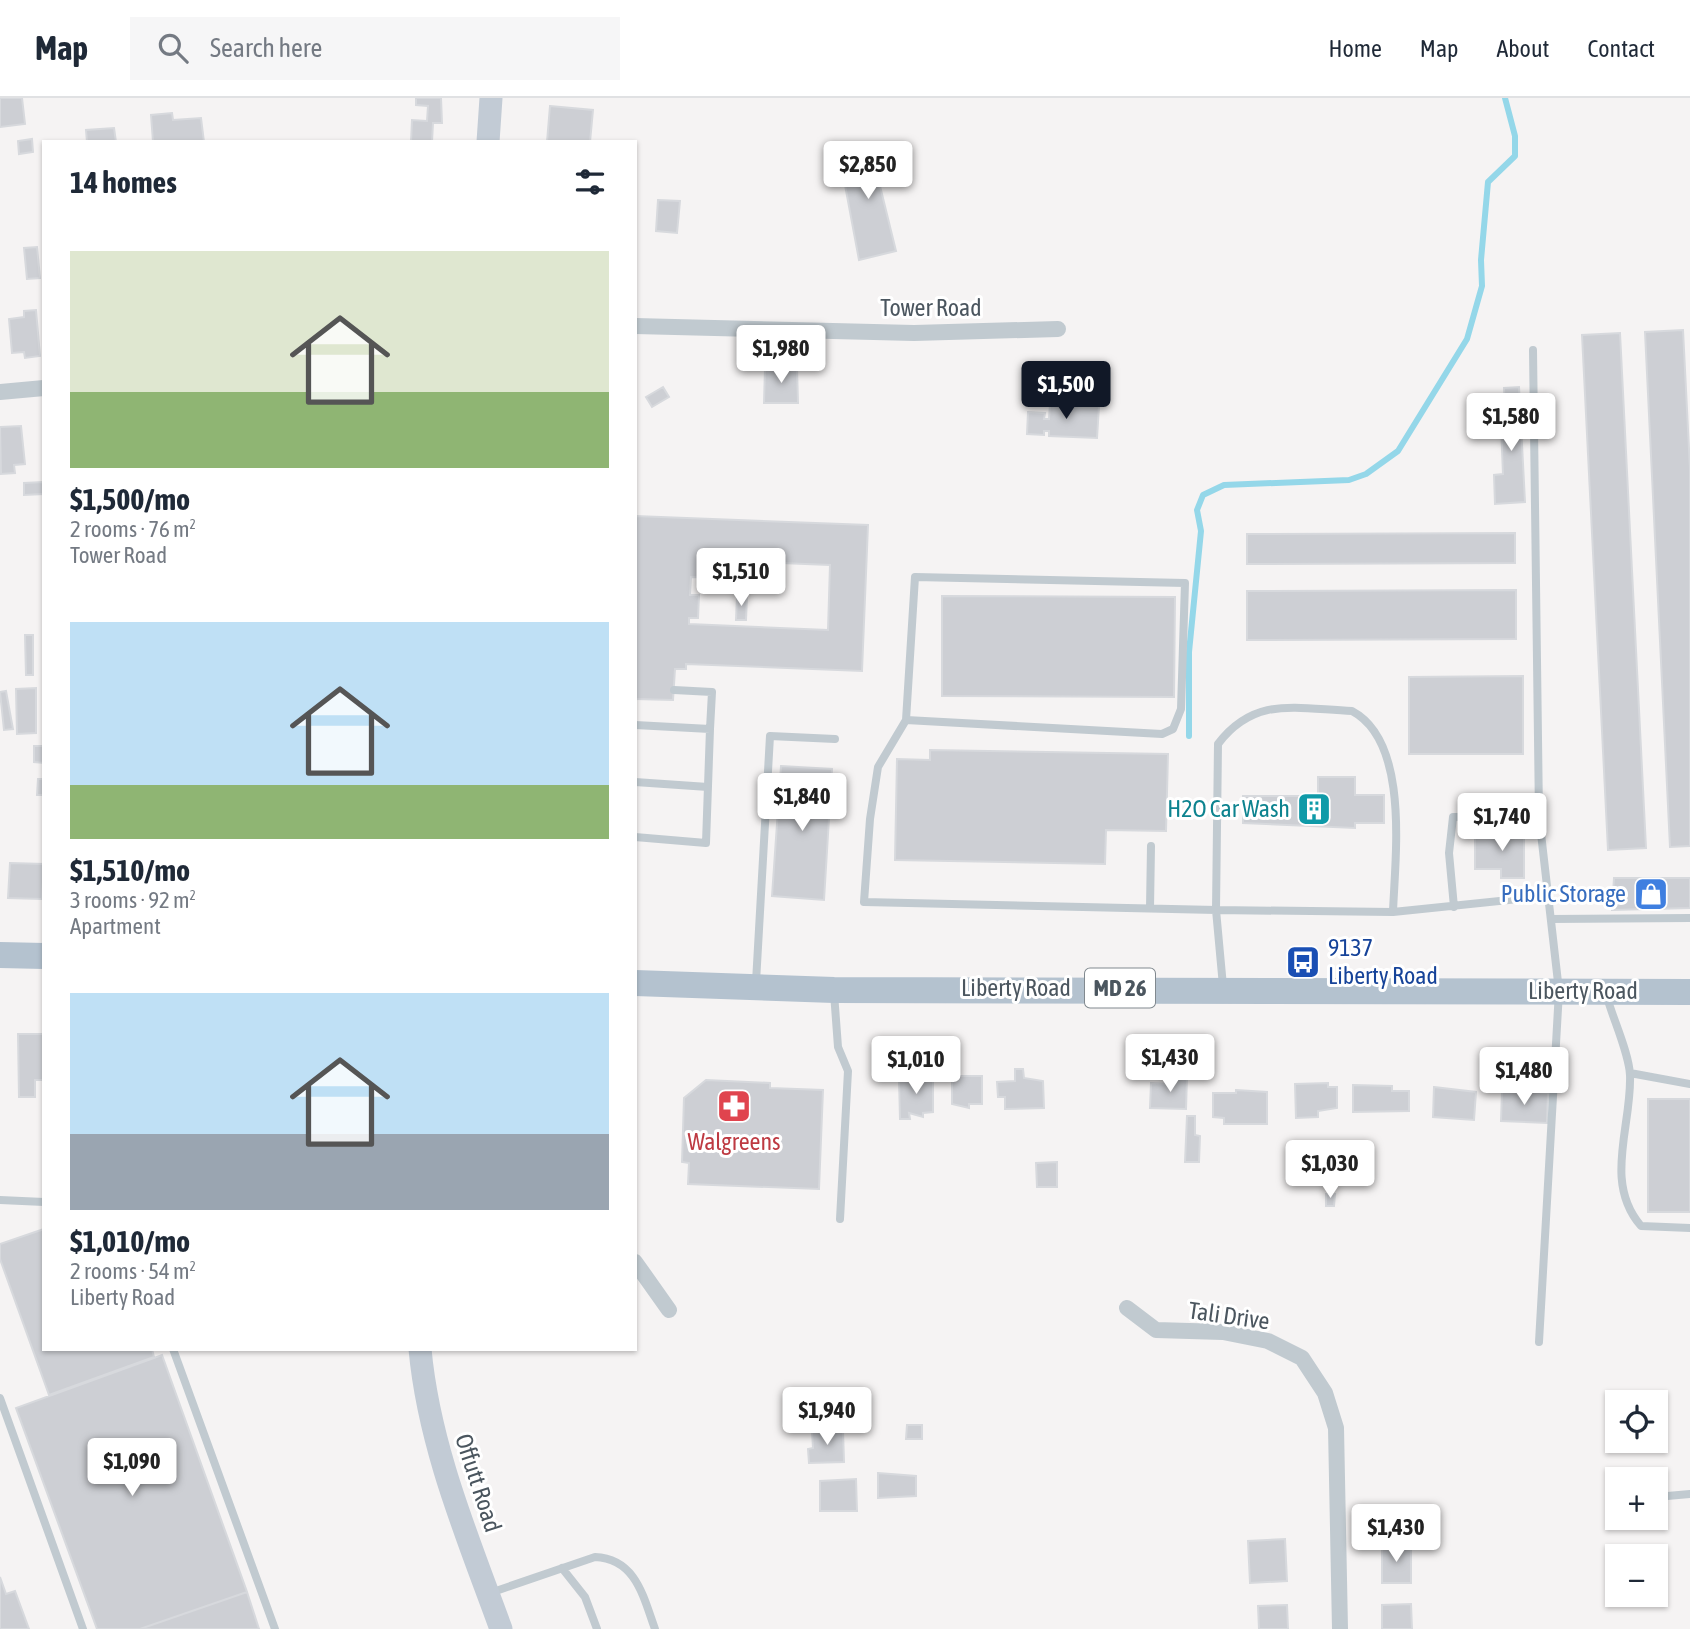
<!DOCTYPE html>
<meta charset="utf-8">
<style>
body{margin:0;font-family:"Asap Condensed",sans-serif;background:#f6f6f7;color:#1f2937;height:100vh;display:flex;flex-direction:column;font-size:26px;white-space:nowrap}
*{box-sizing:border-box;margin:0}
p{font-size:23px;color:#747a83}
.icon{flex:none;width:38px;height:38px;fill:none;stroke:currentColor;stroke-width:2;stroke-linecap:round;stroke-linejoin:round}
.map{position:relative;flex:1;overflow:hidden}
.details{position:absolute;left:42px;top:42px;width:595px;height:1211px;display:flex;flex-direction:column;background:#fff;border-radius:0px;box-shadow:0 2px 5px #0004}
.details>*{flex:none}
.tools{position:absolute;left:1605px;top:1292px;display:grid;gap:14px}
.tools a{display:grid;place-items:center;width:63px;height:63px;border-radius:0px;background:#fff;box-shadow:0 2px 5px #0004;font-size:35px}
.price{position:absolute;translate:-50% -60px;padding:0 16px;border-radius:7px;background:#fff;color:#222;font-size:23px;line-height:46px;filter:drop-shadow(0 2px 4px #0008)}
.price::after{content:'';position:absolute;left:50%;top:42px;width:21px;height:16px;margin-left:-10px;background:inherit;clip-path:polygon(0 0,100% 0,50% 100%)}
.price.current{background:#111827;color:#fff}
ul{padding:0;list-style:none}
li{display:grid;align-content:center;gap:14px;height:371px;padding:0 28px}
li span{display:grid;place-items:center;height:217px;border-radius:0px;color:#555}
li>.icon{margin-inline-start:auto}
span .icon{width:126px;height:126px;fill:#fffc;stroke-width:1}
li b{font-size:30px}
h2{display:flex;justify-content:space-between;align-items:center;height:84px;padding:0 28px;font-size:30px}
header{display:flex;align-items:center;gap:42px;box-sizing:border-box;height:98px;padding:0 35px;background:#fff;border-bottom:2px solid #e0e1e3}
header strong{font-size:33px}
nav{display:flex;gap:38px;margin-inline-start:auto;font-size:24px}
.search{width:490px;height:63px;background:#f6f6f7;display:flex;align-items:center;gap:18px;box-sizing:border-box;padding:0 24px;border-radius:0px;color:#747a83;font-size:26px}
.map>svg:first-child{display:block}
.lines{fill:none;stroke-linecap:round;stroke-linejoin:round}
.stream{stroke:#94d7e9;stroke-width:6}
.building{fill:#cdcfd4;stroke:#d7d9dd;stroke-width:2;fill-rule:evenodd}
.lane{stroke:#c1cad0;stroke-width:8}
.street{stroke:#c1cad0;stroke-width:16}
.secondary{stroke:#c2cbd5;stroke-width:23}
.primary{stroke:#b4c2cf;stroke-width:26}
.labels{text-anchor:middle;stroke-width:6;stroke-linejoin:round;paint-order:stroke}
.shield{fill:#fff;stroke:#81898f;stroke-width:2}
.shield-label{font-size:23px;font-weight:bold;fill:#4b565f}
.street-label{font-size:24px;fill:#4b565f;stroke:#fff}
.culture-label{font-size:24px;fill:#0d838f;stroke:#fff;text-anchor:end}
.shop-label{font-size:24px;fill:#366cbe;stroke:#fff;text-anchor:end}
.transit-label{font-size:24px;fill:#164399;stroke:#fff;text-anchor:start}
.health-label{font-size:24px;fill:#be3a42;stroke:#fff}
</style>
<header>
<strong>Map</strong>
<div class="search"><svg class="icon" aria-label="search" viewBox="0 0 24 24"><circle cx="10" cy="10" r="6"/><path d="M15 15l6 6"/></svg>Search here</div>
<nav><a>Home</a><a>Map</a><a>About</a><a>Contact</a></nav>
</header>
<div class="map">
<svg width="1690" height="1531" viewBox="0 0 1690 1531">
<rect width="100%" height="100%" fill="#f5f3f3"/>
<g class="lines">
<path class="stream" d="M 1189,638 L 1189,554 L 1201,433 L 1197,412 L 1203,397 L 1224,387 L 1349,382 L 1366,376 L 1398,353 L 1467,241 L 1482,188 L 1481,162 L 1488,84 L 1515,58 L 1515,38 L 1505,0"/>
</g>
<path class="building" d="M 0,0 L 22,0 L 25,26 L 0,29 Z
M 416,0 L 441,0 L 442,25 L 433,25 L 432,44 L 411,44 L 412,22 L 427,23 L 428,8 L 416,7 Z
M 550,8 L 593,12 L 590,44 L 547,44 Z
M 172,15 L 173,22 L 201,20 L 204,44 L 153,44 L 151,17 Z
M 114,30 L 116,44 L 87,44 L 86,32 Z
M 32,41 L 33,54 L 19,56 L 18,43 Z
M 887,52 L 894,85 L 880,88 L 896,153 L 859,162 L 845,87 L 841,88 L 835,62 Z
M 658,102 L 680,103 L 677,135 L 656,133 Z
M 37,149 L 40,180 L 27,181 L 24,150 Z
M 36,212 L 40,258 L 25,260 L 24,254 L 12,255 L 9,221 L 24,219 L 24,213 Z
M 1683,232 L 1690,371 L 1690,748 L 1670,749 L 1645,234 Z
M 1620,235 L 1646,750 L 1608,752 L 1582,237 Z
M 797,269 L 798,305 L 764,305 L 765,270 Z
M 663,289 L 669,299 L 652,309 L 646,299 Z
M 1519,289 L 1525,404 L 1495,406 L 1494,377 L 1503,376 L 1501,328 L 1506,328 L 1504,290 Z
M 1050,305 L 1099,308 L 1097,340 L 1049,338 L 1049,333 L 1044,333 L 1044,337 L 1027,336 L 1028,314 L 1045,315 L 1044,321 L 1049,321 Z
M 21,328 L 25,366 L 14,367 L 15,375 L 1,376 L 0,329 Z
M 43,384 L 44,396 L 24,397 L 24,385 Z
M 635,418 L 868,427 L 862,573 L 686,566 L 686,571 L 675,571 L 673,602 L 635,601 ZM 759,464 L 830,467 L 828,532 L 689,526 L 689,520 L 698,520 L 699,497 L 690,497 L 691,479 L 758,481 Z
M 1515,435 L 1515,465 L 1247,466 L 1247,436 Z
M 1516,492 L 1516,541 L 1247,542 L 1247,493 Z
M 737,498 L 747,498 L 746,522 L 736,522 Z
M 942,498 L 1175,499 L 1174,599 L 942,598 Z
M 25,537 L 33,537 L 33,577 L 26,577 Z
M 1523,578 L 1523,656 L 1409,656 L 1409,579 Z
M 36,590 L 36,635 L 17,636 L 16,591 Z
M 6,593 L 13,631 L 4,632 L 0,594 Z
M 34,648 L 44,648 L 44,665 L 34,664 Z
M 930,652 L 1168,656 L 1166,733 L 1106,732 L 1105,766 L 895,762 L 897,661 L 930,662 Z
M 781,668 L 832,671 L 824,802 L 772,798 Z
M 1318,679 L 1355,679 L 1355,697 L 1384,697 L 1384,725 L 1355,725 L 1355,730 L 1243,725 L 1243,698 L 1318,698 Z
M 38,681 L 44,681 L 44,697 L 37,697 Z
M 1500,730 L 1524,730 L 1524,780 L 1501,780 L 1501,771 L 1475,771 L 1475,738 L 1500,737 Z
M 10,765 L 44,766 L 42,801 L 8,800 Z
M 1614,780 L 1690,780 L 1690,810 L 1612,812 Z
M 18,936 L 44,936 L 44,982 L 35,982 L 35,999 L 19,999 Z
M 1015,971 L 1023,971 L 1024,980 L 1043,983 L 1044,1010 L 1005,1011 L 1005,999 L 998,999 L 997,984 L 1015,983 Z
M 952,978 L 982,978 L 982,1006 L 969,1006 L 969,1010 L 952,1006 Z
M 1172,978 L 1187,979 L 1186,1011 L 1150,1010 L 1151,985 L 1172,986 Z
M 933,979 L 933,1014 L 923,1015 L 923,1019 L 909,1015 L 910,1021 L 900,1021 L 899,980 Z
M 706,982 L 770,985 L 770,990 L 823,992 L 819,1091 L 688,1086 L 689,1065 L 682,1064 L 684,1000 Z
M 1328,985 L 1328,989 L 1337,989 L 1337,1010 L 1318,1013 L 1318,1019 L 1296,1020 L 1295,986 Z
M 1353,987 L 1392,988 L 1392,993 L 1409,993 L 1409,1013 L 1353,1014 Z
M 1434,989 L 1476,994 L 1474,1022 L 1433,1019 Z
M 1236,992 L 1267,994 L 1267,1026 L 1224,1026 L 1224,1020 L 1213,1019 L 1213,995 L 1236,995 Z
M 1518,992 L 1548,995 L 1547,1025 L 1501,1023 L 1502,993 Z
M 1648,1001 L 1690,1001 L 1690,1114 L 1648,1114 Z
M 1187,1018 L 1195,1018 L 1195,1037 L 1200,1038 L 1199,1064 L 1185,1064 Z
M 1057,1064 L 1057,1089 L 1037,1089 L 1036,1065 Z
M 1326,1096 L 1335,1096 L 1334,1108 L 1326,1108 Z
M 44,1131 L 44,1251 L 152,1251 L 154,1259 L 49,1297 L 0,1161 L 0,1146 Z
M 162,1257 L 247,1494 L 140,1531 L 97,1531 L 16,1310 Z
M 907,1327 L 922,1327 L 922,1341 L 906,1341 Z
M 843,1332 L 844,1364 L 809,1365 L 808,1351 L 813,1350 L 812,1333 Z
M 878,1375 L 916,1378 L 916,1398 L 878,1400 Z
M 856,1381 L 857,1413 L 820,1413 L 820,1383 Z
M 1285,1441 L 1287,1483 L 1250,1485 L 1248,1443 Z
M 1382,1447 L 1411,1447 L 1411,1485 L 1382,1485 Z
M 0,1479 L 6,1496 L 15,1493 L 29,1531 L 0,1531 Z
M 247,1494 L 259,1531 L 140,1531 Z
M 1411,1506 L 1412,1531 L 1382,1531 L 1382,1507 Z
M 1287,1507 L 1288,1531 L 1259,1531 L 1258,1508 Z"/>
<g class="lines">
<path class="lane" d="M 1533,252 L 1539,718 L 1559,893 L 1539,1244
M 674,592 L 712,594 L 710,631
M 906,622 L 1162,636 L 1173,631 L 1181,611 L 1185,485 L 915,479 L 906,622 L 878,669 L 870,721 L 864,804 L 1216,812 L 1218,646 C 1255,597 1298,611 1352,613 C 1410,644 1395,759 1393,814
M 635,627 L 710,631 L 706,745 L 635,739
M 635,684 L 708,689
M 1454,809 L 1449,755 L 1453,719 L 1539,718
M 1150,810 L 1151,748
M 1551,821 L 1690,820
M 756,884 L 770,638 L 835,641
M 1223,888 L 1216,812 L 1393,814 L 1548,798
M 834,895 L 838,949 L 848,973 L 840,1121
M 1607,899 C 1613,921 1629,955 1630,977 C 1632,1028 1603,1084 1641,1128 L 1690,1130
M 1630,975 L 1690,986
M 0,1102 L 44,1104
M 173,1251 L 275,1531
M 0,1300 L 83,1531
M 1656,1399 L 1690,1396
M 562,1470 L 585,1499 L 597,1531
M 490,1495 L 595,1459 C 636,1461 643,1498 655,1531"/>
<path class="street" d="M 635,228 L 914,235 L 1058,231
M 0,294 L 44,290
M 635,1164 L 669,1212
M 1127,1210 L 1156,1232 L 1223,1234 L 1268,1243 L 1302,1260 L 1325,1295 L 1336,1330 L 1340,1531"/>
<path class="secondary" d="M 488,44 L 491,0
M 420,1251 C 429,1349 468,1440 501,1531"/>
<path class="primary" d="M 0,857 L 44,858
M 635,885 L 834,892 L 1690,894"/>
</g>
<defs>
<g id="building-square" transform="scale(1.75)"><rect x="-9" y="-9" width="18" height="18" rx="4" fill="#0f9aa8" stroke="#fff"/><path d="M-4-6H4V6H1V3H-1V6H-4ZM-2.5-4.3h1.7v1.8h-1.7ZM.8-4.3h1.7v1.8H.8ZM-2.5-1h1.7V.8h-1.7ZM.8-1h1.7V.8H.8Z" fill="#fff"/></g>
<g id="shop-square" transform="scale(1.75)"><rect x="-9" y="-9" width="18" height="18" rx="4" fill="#3f7fe0" stroke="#fff"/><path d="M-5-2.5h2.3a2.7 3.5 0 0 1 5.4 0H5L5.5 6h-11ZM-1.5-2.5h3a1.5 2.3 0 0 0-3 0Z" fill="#fff"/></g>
<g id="bus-square" transform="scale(1.75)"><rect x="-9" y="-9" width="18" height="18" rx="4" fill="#1a4fb4" stroke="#fff"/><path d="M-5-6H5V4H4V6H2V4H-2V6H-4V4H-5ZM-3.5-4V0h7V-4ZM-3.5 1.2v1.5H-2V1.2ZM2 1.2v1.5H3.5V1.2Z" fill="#fff"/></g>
<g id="pharmacy-square" transform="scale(1.75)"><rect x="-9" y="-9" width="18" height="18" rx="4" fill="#e0444e" stroke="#fff"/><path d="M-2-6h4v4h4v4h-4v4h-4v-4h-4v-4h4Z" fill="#fff"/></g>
</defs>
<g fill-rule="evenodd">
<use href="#building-square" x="1314" y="711"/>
<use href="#shop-square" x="1651" y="796"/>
<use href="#bus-square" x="1303" y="864"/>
<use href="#pharmacy-square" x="734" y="1008"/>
</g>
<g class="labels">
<rect class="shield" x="1085" y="870.5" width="70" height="39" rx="5"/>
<g class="shield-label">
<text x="1120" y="898">MD 26</text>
</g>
<g class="street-label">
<text x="931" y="218">Tower Road</text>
<text x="1016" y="898">Liberty Road</text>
<text x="1583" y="901">Liberty Road</text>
<text transform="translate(1229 1218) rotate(8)" y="8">Tali Drive</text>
<text transform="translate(478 1385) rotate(72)" y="8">Offutt Road</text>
</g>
<g class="culture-label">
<text x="1290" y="719">H2O Car Wash</text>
</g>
<g class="shop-label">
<text x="1626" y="804">Public Storage</text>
</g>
<g class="transit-label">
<text x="1328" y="858">9137<tspan x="1328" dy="28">Liberty Road</tspan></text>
</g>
<g class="health-label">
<text x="734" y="1052">Walgreens</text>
</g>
</g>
</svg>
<div class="tools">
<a><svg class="icon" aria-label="locate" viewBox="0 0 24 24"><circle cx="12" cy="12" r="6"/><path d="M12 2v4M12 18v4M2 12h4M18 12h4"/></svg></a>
<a>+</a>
<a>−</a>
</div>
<b class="price" style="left:868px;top:103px">$2,850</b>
<b class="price" style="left:781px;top:287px">$1,980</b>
<b class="price current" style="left:1066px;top:323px">$1,500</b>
<b class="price" style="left:1511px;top:355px">$1,580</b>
<b class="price" style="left:741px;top:510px">$1,510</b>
<b class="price" style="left:802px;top:735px">$1,840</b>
<b class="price" style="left:1502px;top:755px">$1,740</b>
<b class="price" style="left:1170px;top:996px">$1,430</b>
<b class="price" style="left:916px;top:998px">$1,010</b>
<b class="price" style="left:1524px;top:1009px">$1,480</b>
<b class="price" style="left:1330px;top:1102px">$1,030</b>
<b class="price" style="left:827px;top:1349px">$1,940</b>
<b class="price" style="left:132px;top:1400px">$1,090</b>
<b class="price" style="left:1396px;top:1466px">$1,430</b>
<section class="details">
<h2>14 homes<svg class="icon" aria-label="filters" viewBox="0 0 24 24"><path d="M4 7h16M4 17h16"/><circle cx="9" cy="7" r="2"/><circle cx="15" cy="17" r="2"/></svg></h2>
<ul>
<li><span style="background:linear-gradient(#dfe7d0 65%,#8fb573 0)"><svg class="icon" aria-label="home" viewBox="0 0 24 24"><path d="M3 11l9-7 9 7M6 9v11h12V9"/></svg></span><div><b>$1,500/mo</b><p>2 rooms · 76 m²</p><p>Tower Road</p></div></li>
<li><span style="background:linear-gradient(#bfe0f5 75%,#8fb573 0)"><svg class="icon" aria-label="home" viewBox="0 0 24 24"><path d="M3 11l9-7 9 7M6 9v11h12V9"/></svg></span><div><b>$1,510/mo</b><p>3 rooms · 92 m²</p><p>Apartment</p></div></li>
<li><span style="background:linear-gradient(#bfe0f5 65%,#9aa5b1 0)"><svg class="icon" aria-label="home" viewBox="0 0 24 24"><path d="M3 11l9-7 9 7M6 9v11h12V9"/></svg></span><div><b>$1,010/mo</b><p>2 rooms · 54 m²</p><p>Liberty Road</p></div></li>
</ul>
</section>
</div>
